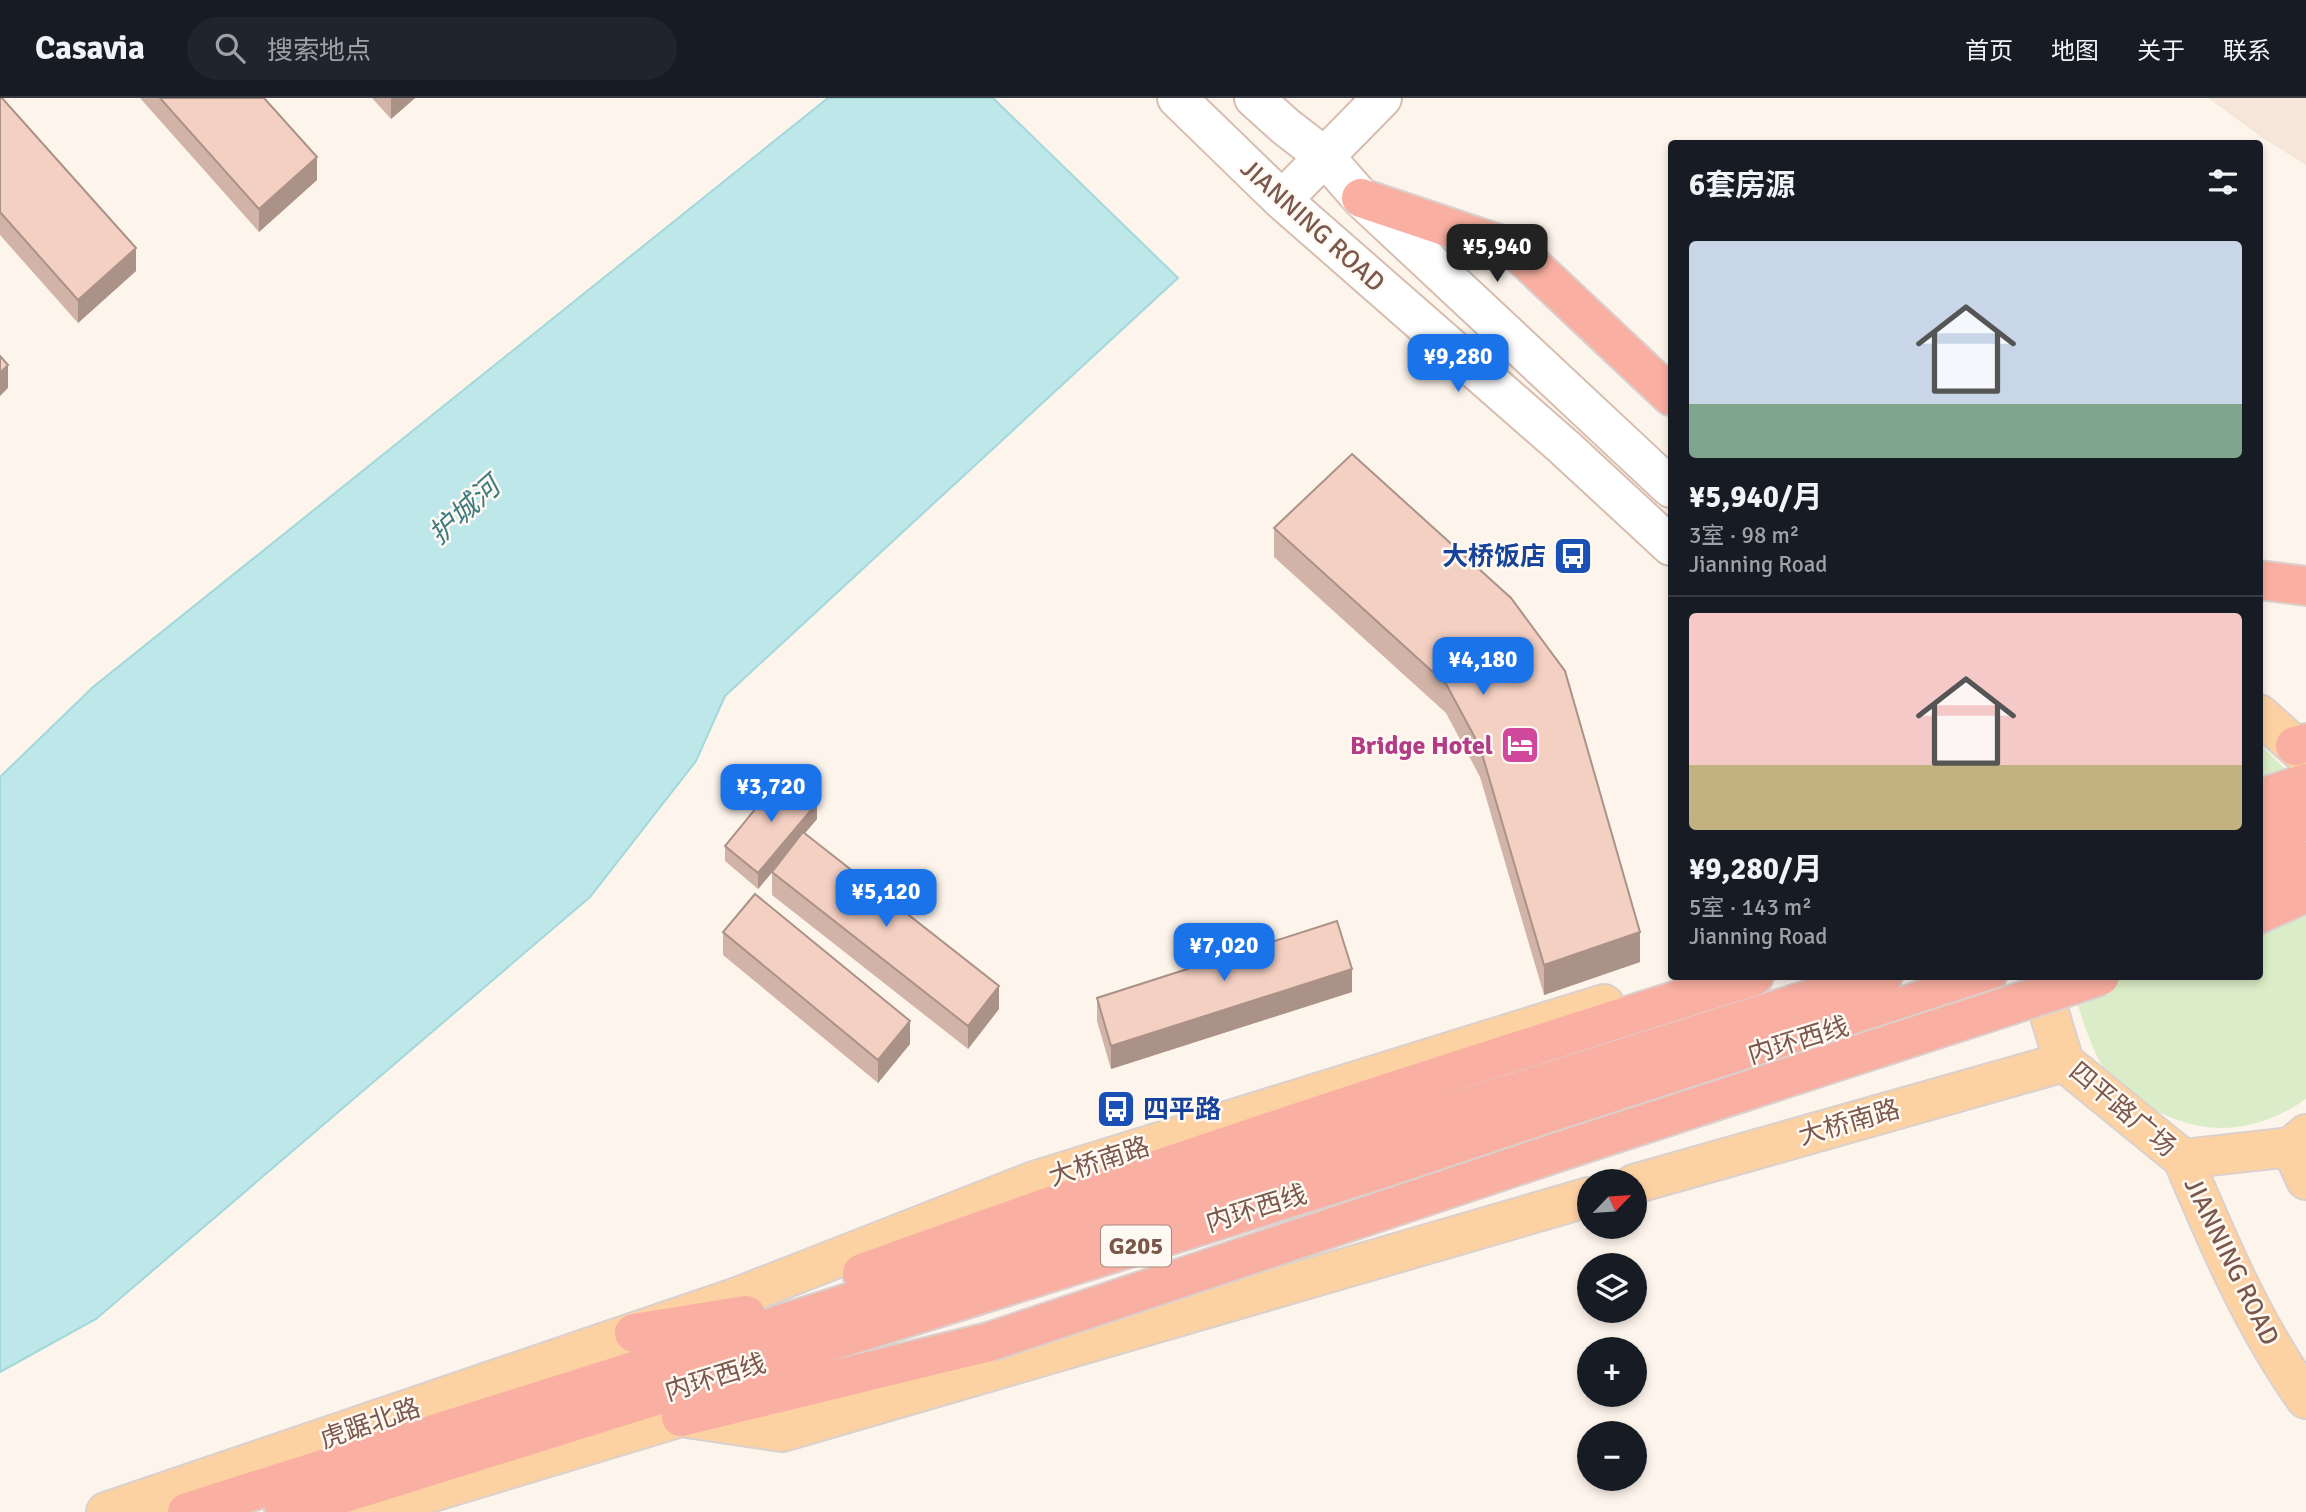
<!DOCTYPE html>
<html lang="zh">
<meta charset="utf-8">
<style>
body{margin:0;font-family:Signika,"Noto Sans SC",sans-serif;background:#20242c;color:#f1f3f6;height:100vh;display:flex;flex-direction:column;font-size:26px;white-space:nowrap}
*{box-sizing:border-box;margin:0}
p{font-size:23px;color:#9ea1a6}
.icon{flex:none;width:38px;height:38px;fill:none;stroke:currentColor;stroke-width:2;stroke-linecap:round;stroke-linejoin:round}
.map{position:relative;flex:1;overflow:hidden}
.panel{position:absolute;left:1668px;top:42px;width:595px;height:840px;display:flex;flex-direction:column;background:#171b24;border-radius:7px;box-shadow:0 4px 10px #0003}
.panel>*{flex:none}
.needle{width:46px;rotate:65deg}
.buttons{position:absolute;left:1577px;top:1071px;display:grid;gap:14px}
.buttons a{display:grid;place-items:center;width:70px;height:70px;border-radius:50%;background:#171b24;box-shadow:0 4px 10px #0003;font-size:35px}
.price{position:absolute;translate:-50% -60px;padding:0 16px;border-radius:14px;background:#1a73e8;color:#fff;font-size:23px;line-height:46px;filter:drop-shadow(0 2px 4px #0008)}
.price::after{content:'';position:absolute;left:50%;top:42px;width:21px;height:16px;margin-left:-10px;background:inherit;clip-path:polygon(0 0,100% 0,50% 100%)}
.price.active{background:#222;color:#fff}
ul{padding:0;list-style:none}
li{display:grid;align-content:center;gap:14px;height:371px;padding:0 21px}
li+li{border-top:2px solid #363941}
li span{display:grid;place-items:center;height:217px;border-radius:7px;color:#555}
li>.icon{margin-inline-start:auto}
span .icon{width:126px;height:126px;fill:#fffc;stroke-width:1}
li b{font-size:30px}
h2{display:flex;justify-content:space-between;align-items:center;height:84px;padding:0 21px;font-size:30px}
header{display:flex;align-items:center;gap:42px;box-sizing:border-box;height:98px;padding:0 35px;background:#171b24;border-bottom:2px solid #363941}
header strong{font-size:33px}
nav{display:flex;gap:38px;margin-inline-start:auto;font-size:24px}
.search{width:490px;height:63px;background:#20242c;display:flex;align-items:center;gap:18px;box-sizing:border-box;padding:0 24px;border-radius:38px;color:#9ea1a6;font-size:26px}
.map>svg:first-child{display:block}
.residential{fill:#f6e6d9}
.green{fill:#dbedc8}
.water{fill:#bee7e9;stroke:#a3d8db;stroke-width:2}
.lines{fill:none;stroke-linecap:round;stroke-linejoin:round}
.secondary-casing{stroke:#d7bdaf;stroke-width:42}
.primary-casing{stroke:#dad0cd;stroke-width:42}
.highway-casing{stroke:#dad0cd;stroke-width:42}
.secondary{stroke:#fff;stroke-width:38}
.primary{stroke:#fdd2a3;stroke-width:38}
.highway{stroke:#f9afa1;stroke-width:38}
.highway-bridge-casing{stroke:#dad0cd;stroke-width:42;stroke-linecap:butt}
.highway-bridge{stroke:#f9afa1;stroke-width:38}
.wall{fill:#d2b3a7}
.shaded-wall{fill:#ab9288}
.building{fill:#f4d0c2;stroke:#ab9288;stroke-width:2}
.labels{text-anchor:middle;stroke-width:5;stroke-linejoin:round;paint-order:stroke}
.shield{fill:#fff9f3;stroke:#a3887e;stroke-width:2}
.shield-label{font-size:24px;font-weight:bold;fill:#7b584c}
.street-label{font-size:26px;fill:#7b584c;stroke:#fff9f3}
.transit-label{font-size:26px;font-weight:bold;fill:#164399;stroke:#fff9f3;text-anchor:end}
.hotel-label{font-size:26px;font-weight:bold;fill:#b23c85;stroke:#fff9f3;text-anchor:end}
.water-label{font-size:28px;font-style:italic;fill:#3e7c80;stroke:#fff9f3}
</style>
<header>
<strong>Casavia</strong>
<div class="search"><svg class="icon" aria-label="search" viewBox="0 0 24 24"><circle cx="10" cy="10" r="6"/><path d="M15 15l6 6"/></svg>搜索地点</div>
<nav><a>首页</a><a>地图</a><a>关于</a><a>联系</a></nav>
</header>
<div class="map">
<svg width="2306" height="1414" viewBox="0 0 2306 1414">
<rect width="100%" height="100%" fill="#fdf4eb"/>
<path class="residential" d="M 2208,0 L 2306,0 L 2306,67 L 2264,41 Z"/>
<path class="green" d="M 2259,645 L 2286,672 L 2306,723 L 2306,1001 C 2252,1038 2196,1040 2142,1004 C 2129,995 2116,985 2106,973 C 2091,955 2077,902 2069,879 L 2259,878 Z"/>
<path class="water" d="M 828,0 L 993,0 L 1178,180 L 725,598 L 696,663 L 590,799 L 96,1221 L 0,1274 L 0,679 L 93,589 Z"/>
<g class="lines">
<g class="secondary-casing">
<path id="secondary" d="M 1177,0 L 1282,102 L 1564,349 L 1671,448
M 1254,0 L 1285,28 L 1325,59 L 1361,100 L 1671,390
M 1282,102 L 1382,0"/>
</g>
<g class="primary-casing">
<path id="primary" d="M 2259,616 L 2306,658
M 2038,878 L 2064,964 L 2183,1061 L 2291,1049 L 2306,1036
M 2291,1049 L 2306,1082
M 2183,1061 C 2218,1144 2253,1227 2306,1301
M 1634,1086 L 2064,964
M 106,1414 L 735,1200 L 1034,1083 L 1604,906
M 366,1414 L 681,1319 L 782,1334 L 1589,1099"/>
</g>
<g class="highway-casing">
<path id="highway" d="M 1361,100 L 1516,152 L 1671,298
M 2259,482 L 2306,488
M 2295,648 L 2306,645
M 2259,701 L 2306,685
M 2259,740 L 2306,723
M 2259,780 L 2306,763
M 2259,816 L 2306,795
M 862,1175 C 1157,1068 1455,972 1754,878
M 634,1235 L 746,1217
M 681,1319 L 989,1244
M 187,1414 L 1883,878
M 284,1414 L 1910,906 L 1987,878"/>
</g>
<use href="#secondary" class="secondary"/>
<use href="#primary" class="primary"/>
<use href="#highway" class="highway"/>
<g class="highway-bridge-casing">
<path id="highway-bridge" d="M 989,1244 L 1564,1052 L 2100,878"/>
</g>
<use href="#highway-bridge" class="highway-bridge"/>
</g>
<path class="wall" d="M 0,0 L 136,173 L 78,225 L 0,137 Z
M 140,0 L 264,0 L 317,82 L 259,134 Z
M 372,0 L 415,0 L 391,21 Z
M 1352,356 L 1640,864 L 1544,897 L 1480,679 L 1446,615 L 1274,459 L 1274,430 Z
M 817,721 L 804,735 L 999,911 L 968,951 L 772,797 L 772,774 L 774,772 L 758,791 L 725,763 L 725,748 Z
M 723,834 L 910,946 L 878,985 L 723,857 Z
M 1352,894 L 1111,971 L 1097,923 L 1097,900 Z"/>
<path class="shaded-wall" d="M 391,0 L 415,0 L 391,21 Z
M 317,59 L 317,82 L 259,134 L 259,111 Z
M 136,150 L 136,173 L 78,225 L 78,202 Z
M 8,267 L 8,290 L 0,298 L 0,275 Z
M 817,705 L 817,721 L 758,791 L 758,775 Z
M 1640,834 L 1640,864 L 1544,897 L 1544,867 Z
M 1352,871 L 1352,894 L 1111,971 L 1111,948 Z
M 999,888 L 999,911 L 968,951 L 968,928 Z
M 910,923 L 910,946 L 878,985 L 878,962 Z"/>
<path class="building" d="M 0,0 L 2,0 L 136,150 L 78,202 L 0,114 Z
M 160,0 L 264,0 L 317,59 L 259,111 Z
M 0,258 L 8,267 L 0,275 Z
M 1352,356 L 1511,500 L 1565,573 L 1640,834 L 1544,867 L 1480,649 L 1446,586 L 1274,430 Z
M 783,677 L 817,705 L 758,775 L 725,748 Z
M 803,734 L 999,888 L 968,928 L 772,774 Z
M 755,796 L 910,923 L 878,962 L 723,834 Z
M 1337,823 L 1352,871 L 1111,948 L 1097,900 Z"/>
<defs>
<g id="bus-square" transform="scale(2.0125)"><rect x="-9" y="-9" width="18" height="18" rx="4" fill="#1a4fb4" stroke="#fff9f3"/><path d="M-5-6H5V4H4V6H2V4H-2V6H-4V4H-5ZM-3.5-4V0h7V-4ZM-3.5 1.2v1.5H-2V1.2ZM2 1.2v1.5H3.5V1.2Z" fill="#fff"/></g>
<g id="hotel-square" transform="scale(2.0125)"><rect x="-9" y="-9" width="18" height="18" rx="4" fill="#d1479c" stroke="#fff9f3"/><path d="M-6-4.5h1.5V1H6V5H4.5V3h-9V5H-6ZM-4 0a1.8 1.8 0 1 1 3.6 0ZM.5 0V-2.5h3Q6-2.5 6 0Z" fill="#fff"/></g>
</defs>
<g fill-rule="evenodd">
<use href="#bus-square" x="1573" y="458"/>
<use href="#hotel-square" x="1520" y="647"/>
<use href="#bus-square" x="1116" y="1011"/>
</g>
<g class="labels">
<rect class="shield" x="1101" y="1127.5" width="70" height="41" rx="5"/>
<g class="shield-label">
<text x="1136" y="1156">G205</text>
</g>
<g class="street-label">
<text transform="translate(1313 127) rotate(42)" y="9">JIANNING ROAD</text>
<text transform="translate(1798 942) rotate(-17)" y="9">内环西线</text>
<text transform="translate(2123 1011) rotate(40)" y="9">四平路广场</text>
<text transform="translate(1849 1024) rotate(-16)" y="9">大桥南路</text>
<text transform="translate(1099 1063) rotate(-18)" y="9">大桥南路</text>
<text transform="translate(1256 1110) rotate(-17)" y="9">内环西线</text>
<text transform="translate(2232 1163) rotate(64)" y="9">JIANNING ROAD</text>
<text transform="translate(715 1279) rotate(-17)" y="9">内环西线</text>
<text transform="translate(370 1325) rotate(-19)" y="9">虎踞北路</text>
</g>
<g class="transit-label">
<text x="1546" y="467">大桥饭店</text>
<text x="1143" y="1020" text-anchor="start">四平路</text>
</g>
<g class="hotel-label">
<text x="1493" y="656">Bridge Hotel</text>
</g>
<g class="water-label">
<text transform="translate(464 412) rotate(-42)" y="10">护城河</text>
</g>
</g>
</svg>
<div class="buttons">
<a><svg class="needle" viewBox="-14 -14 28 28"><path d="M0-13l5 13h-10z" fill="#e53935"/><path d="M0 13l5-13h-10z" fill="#9ea1a6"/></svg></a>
<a><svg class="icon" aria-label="layers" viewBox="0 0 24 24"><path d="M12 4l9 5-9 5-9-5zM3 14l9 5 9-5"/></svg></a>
<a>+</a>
<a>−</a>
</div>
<b class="price active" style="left:1497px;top:186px">¥5,940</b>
<b class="price" style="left:1458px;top:296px">¥9,280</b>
<b class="price" style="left:1483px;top:599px">¥4,180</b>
<b class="price" style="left:771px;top:726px">¥3,720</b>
<b class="price" style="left:886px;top:831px">¥5,120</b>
<b class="price" style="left:1224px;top:885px">¥7,020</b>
<section class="panel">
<h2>6套房源<svg class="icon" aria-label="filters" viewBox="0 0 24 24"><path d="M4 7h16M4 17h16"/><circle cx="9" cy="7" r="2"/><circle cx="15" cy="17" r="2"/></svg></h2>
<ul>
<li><span style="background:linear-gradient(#c9d6e8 75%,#7fa58c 0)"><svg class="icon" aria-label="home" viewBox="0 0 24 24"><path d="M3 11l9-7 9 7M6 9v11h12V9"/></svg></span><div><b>¥5,940/月</b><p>3室 · 98 m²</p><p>Jianning Road</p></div></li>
<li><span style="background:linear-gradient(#f6c9c9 70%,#c2b280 0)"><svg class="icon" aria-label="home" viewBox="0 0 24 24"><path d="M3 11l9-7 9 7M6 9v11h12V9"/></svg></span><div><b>¥9,280/月</b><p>5室 · 143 m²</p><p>Jianning Road</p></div></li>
</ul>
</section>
</div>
